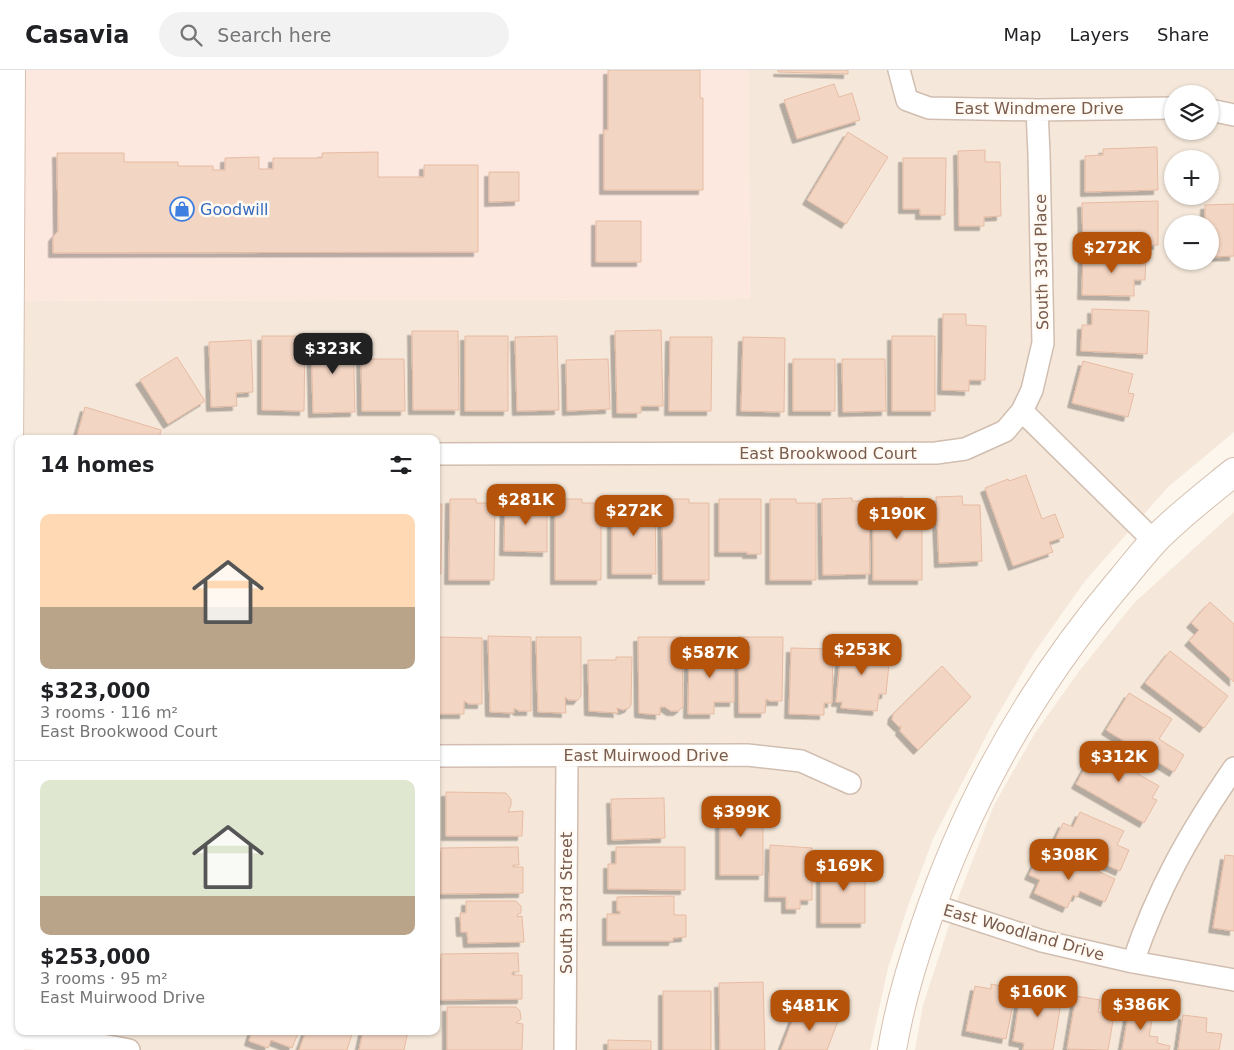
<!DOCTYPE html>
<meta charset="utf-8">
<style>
body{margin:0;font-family:"DejaVu Sans",sans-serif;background:#f2f2f2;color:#202124;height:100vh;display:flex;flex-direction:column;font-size:19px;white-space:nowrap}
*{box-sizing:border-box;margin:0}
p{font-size:16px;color:#757577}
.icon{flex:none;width:28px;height:28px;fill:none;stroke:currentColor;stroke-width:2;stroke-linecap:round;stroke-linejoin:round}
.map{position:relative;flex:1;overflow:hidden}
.panel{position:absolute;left:15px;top:365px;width:425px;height:600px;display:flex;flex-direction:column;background:#fff;border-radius:10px;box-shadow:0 1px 4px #0004}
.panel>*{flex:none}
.fabs{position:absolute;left:1164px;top:15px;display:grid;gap:10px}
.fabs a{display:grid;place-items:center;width:55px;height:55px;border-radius:50%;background:#fff;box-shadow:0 1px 4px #0004;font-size:25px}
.price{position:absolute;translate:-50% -42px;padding:0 11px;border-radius:10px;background:#b45309;color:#fff;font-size:16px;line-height:32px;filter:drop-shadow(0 1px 2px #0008)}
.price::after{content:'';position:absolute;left:50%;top:30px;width:15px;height:11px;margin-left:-8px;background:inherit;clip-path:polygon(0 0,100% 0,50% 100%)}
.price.selected{background:#222;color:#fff}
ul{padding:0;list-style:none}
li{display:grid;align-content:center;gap:10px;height:265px;padding:0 25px}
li+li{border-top:1px solid #e0e0e0}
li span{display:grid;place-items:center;height:155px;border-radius:10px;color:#555}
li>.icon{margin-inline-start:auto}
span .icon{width:90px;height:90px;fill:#fffc;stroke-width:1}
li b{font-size:21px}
h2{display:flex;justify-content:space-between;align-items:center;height:60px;padding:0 25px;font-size:21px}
header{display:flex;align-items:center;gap:30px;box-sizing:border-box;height:70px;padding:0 25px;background:#fff;border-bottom:1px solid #e0e0e0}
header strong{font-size:24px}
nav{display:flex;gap:28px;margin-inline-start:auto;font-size:18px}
.search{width:350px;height:45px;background:#f2f2f2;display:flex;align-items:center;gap:12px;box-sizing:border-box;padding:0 18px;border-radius:28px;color:#757577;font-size:19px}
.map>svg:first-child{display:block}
.residential{fill:#f5e8da;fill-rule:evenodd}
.commercial{fill:#fde8e0}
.building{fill:#f3d5c3;stroke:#e6bba3;filter:url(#shadow)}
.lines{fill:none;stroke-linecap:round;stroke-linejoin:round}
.street-casing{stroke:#d1beb0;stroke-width:24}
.secondary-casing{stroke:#d6c0b0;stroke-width:30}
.street{stroke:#fff;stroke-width:21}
.secondary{stroke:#fff;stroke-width:28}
.labels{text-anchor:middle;stroke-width:5;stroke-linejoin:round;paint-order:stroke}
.street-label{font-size:16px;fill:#7a5c4d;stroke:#fffaf3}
.shop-label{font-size:16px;fill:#366cbe;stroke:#fffaf3;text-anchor:start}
</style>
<header>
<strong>Casavia</strong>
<div class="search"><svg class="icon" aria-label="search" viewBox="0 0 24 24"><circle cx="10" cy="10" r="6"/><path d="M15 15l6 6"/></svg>Search here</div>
<nav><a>Map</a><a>Layers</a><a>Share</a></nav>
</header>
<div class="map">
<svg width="1234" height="980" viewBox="0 0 1234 980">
<defs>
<filter id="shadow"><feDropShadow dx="-4.5" dy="4.5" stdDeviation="0" flood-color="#0004"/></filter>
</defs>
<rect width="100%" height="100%" fill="#fdf6ec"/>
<path class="residential" d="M 748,0 L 1234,0 L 1234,362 L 1168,417 L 1085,511 L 1034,583 L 994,651 L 933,769 L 908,836 L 888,898 L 870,980 L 22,980 L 22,961 L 436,961 L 436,369 L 24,369 L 24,231 L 750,229 ZM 1172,24 L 1210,24 L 1210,61 L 1172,61 ZM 1172,89 L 1210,89 L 1210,126 L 1172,126 ZM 1172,154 L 1210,154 L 1210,191 L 1172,191 Z
M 1234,442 L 1234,980 L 915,980 L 923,935 L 958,828 L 994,735 L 1035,663 L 1080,600 L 1134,533 Z"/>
<path class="commercial" d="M 24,0 L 749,0 L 750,229 L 24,231 Z"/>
<path class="building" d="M 608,0 L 700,0 L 700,28 L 703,28 L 703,120 L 604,120 L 604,60 L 608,60 Z
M 778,0 L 848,0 L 848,4 L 778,2 Z
M 834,14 L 839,27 L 852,23 L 860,50 L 797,69 L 784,30 Z
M 848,62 L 888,87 L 846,154 L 807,130 Z
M 1157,77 L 1158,120 L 1085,122 L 1085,86 L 1103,85 L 1103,79 Z
M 985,80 L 985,92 L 1000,92 L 1001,146 L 984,147 L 984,156 L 959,156 L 958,81 Z
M 378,82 L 378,107 L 424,107 L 424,95 L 478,95 L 478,182 L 53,183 L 53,167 L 58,161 L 57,83 L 124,83 L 124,92 L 178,92 L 178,96 L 213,96 L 213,100 L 225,100 L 225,88 L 259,87 L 259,99 L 273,99 L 273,88 L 322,88 L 322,83 Z
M 903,88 L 946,88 L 945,145 L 920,145 L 920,139 L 903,139 Z
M 489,102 L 519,102 L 519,131 L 489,132 Z
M 1158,131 L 1158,175 L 1083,176 L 1082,133 Z
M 1234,134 L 1234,186 L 1210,187 L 1210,154 L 1205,154 L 1205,135 Z
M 596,151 L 641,151 L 641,192 L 596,192 Z
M 1083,183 L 1146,185 L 1145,210 L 1134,210 L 1134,226 L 1082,225 Z
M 1092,239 L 1149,241 L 1147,284 L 1081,281 L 1082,255 L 1092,255 Z
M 943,244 L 966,244 L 966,255 L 986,256 L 985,310 L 969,310 L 969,321 L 942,320 Z
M 661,260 L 663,336 L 641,336 L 641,343 L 617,343 L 615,261 Z
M 412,261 L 458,261 L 459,340 L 413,340 Z
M 262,266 L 305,266 L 304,341 L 262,340 Z
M 465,266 L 508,266 L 508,341 L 465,341 Z
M 557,266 L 559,340 L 517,341 L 515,267 Z
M 892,266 L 935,266 L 935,341 L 892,341 Z
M 353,267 L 355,342 L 313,343 L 311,268 Z
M 670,267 L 712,267 L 711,341 L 669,341 Z
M 743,267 L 785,268 L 784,342 L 741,341 Z
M 251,270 L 253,322 L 236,323 L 237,336 L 211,337 L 209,272 Z
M 177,287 L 205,331 L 168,354 L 140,310 Z
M 361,289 L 404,289 L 405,341 L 362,341 Z
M 608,289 L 610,339 L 567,341 L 566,290 Z
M 793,289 L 835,289 L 835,341 L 793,341 Z
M 842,289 L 885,289 L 886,341 L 843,342 Z
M 1083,291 L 1133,304 L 1128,323 L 1134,324 L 1128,347 L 1072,333 Z
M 85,337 L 161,360 L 159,369 L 76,369 Z
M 1026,405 L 1042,449 L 1055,444 L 1064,467 L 1049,472 L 1053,482 L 1013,496 L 985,418 L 1008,409 L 1009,411 Z
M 962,426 L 963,435 L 980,435 L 982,491 L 939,493 L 936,427 Z
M 903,427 L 903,433 L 922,433 L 922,510 L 873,510 L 873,428 Z
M 638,428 L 638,431 L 655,431 L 656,504 L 612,504 L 612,429 Z
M 852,428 L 852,431 L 869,431 L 870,504 L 823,505 L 822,429 Z
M 450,429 L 476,429 L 476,433 L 495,433 L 494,510 L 449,510 Z
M 505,429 L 533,430 L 533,431 L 543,432 L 547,436 L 547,482 L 504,481 Z
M 555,429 L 582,429 L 582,433 L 601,433 L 601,510 L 555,510 Z
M 662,429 L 689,429 L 689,433 L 709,433 L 709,510 L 663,510 Z
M 719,429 L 761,429 L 761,484 L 747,484 L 747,482 L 719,482 Z
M 770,429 L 796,429 L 796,433 L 816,433 L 816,510 L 770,510 Z
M 436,434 L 442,434 L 441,504 L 436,504 Z
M 1210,532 L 1234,554 L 1234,612 L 1189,571 L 1199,560 L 1191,553 Z
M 488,566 L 531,567 L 531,641 L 519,641 L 514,638 L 514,643 L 490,642 Z
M 438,567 L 482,568 L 482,634 L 469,634 L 464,631 L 464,644 L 438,644 Z
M 536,567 L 581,567 L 581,626 L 578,630 L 569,630 L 565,627 L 566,643 L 538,642 Z
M 638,567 L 682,567 L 683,637 L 678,641 L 671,641 L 665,637 L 660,637 L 660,645 L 639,643 Z
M 738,567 L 783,567 L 782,631 L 770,631 L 766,629 L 765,643 L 739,643 Z
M 842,570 L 880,574 L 879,583 L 890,584 L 886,624 L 879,624 L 877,641 L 841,638 L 842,632 L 836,632 Z
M 689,578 L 734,578 L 734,632 L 714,632 L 714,644 L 688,644 Z
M 791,578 L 833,579 L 832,633 L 824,633 L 824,645 L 789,644 Z
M 1170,581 L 1228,626 L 1204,658 L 1145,613 Z
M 616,587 L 632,587 L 631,635 L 629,638 L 623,640 L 617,638 L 618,643 L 589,641 L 588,590 L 616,590 Z
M 942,596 L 971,627 L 918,680 L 900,661 L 901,656 L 899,657 L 892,650 L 893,644 Z
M 1129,623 L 1172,649 L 1159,669 L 1184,685 L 1174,702 L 1106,660 Z
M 1099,673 L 1141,698 L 1138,704 L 1159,716 L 1152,728 L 1157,730 L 1144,753 L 1076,714 Z
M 446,722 L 506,723 L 511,729 L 511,735 L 508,742 L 523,741 L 522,766 L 446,766 Z
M 664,728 L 665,768 L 612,770 L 611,729 Z
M 720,730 L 747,730 L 747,735 L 750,735 L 750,731 L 763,731 L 763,805 L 720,805 Z
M 1080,742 L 1124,761 L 1117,775 L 1129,780 L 1120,801 L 1054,772 L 1063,753 L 1073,757 Z
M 770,775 L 812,778 L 812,830 L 800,830 L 800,839 L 786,839 L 786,827 L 769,827 Z
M 518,777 L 519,795 L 513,795 L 513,797 L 523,797 L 523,823 L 441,824 L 441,778 Z
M 616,777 L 685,777 L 685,820 L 608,819 L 608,794 L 616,794 Z
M 1040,783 L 1066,795 L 1069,788 L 1115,809 L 1105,832 L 1080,821 L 1077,827 L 1073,825 L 1067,838 L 1034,823 L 1040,810 L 1029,805 Z
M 1225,785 L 1234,786 L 1234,861 L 1213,858 Z
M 839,787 L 865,787 L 865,853 L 821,853 L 821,798 L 839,798 Z
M 674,826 L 674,845 L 686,845 L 686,867 L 673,868 L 673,871 L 607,871 L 607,844 L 620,844 L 620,841 L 617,841 L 617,827 Z
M 466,831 L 516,831 L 521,836 L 521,843 L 518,844 L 517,847 L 522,846 L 524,872 L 468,873 L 467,862 L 461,862 L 460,843 L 466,843 Z
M 518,883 L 519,902 L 512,902 L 512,905 L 522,905 L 522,929 L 441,930 L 441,884 Z
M 763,912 L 765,980 L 720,980 L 719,913 Z
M 991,914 L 1016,919 L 1006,969 L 966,961 L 975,916 L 991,919 Z
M 1022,914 L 1035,916 L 1034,918 L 1063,922 L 1053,980 L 1023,980 L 1024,973 L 1013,971 Z
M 663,921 L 711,921 L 711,980 L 663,980 Z
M 1076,926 L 1100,930 L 1098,942 L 1114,945 L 1108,980 L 1067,979 Z
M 1130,935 L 1154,940 L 1149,966 L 1158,967 L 1157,973 L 1170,976 L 1169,980 L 1122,980 Z
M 798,936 L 838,951 L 827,980 L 781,980 Z
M 447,937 L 516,937 L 520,941 L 521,949 L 516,953 L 523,954 L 522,980 L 447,980 Z
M 1183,945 L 1207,948 L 1206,962 L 1222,964 L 1219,980 L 1178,980 Z
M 252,961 L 299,961 L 292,978 L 271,970 L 268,978 L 249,971 Z
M 306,961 L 353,961 L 347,980 L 299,980 Z
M 363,961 L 408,961 L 404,980 L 359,980 Z
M 608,970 L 651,971 L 651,980 L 608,980 Z"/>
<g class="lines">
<g class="street-casing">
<path id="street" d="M 899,0 L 907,30 L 929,38 L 1037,40 L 1172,38
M 1210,40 L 1234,45
M 1022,341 L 1154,471
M 436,384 L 936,383 L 965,379 L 1005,361 L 1022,341 L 1032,320 L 1043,273 L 1039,84 L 1037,40
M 436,686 L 747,685 L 801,691 L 850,713
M 932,835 L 1042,871 L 1133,892 L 1234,910
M 1133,892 C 1158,818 1190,762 1234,698
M 11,969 C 50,969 90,972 129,980
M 565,980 L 567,686"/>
</g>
<g class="secondary-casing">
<path id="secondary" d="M 10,980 L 9,386 L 11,0
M 892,980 C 899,938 911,896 925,856 C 968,728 1035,611 1122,509 C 1133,496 1143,483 1154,471 C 1178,446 1207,424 1234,402"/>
</g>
<use href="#street" class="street"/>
<use href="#secondary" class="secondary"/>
</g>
<defs>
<g id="shop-ring" transform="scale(1.25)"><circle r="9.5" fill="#fffaf3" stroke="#3f7fe0" stroke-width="1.5"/><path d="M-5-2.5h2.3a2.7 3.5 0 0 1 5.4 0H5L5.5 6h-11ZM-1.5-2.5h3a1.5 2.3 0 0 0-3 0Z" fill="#3f7fe0"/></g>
</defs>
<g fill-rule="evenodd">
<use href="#shop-ring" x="182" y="139"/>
</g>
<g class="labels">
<g class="street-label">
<text x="1039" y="44">East Windmere Drive</text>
<text transform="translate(1041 192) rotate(-91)" y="6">South 33rd Place</text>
<text x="828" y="389">East Brookwood Court</text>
<text x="646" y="691">East Muirwood Drive</text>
<text transform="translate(566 833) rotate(-90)" y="6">South 33rd Street</text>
<text transform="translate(1024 862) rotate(16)" y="6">East Woodland Drive</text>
</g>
<g class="shop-label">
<text x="200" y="145">Goodwill</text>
</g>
</g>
</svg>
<div class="fabs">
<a><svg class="icon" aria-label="layers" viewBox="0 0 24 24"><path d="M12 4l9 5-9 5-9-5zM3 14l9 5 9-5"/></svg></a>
<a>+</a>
<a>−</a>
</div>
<b class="price" style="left:1112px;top:204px">$272K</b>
<b class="price selected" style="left:333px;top:305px">$323K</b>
<b class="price" style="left:526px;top:456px">$281K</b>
<b class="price" style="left:634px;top:467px">$272K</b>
<b class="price" style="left:897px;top:470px">$190K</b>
<b class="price" style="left:862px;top:606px">$253K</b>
<b class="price" style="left:710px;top:609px">$587K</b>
<b class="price" style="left:1119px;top:713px">$312K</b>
<b class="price" style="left:741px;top:768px">$399K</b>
<b class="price" style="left:1069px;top:811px">$308K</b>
<b class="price" style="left:844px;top:822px">$169K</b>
<b class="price" style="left:1038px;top:948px">$160K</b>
<b class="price" style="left:1141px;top:961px">$386K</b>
<b class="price" style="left:810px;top:962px">$481K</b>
<section class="panel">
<h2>14 homes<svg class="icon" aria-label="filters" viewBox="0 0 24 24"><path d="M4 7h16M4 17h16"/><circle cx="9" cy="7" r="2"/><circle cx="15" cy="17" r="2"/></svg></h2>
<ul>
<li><span style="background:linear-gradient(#ffd9b3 60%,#b9a48a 0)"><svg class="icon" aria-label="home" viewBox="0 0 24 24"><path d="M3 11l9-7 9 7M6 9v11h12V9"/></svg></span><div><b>$323,000</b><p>3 rooms · 116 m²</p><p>East Brookwood Court</p></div></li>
<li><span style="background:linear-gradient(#dfe7d0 75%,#b9a48a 0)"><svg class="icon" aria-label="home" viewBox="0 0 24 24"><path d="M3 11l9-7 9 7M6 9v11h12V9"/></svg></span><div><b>$253,000</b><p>3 rooms · 95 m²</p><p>East Muirwood Drive</p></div></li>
</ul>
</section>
</div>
